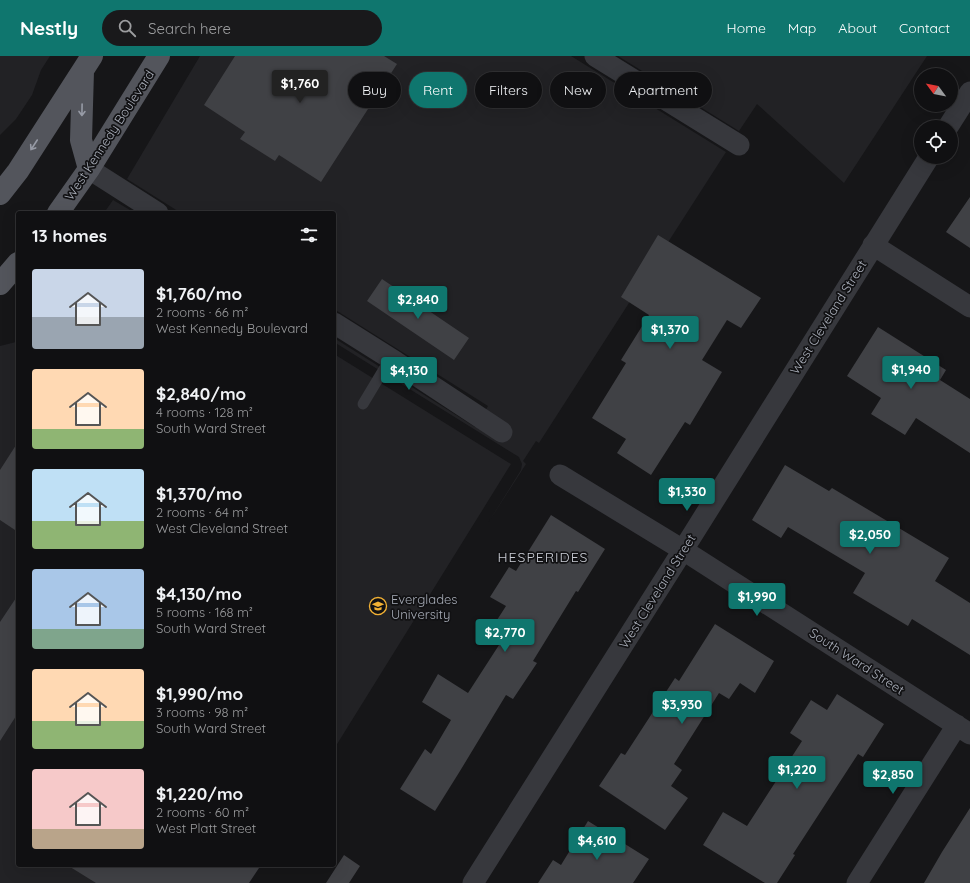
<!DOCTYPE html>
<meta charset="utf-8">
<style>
body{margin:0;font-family:Quicksand,sans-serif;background:#19191b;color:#f1f3f6;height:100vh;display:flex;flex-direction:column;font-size:15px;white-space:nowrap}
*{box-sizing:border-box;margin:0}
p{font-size:13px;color:#9c9d9f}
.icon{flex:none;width:22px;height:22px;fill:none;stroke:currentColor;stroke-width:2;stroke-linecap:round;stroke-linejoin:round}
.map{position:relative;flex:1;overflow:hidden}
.sheet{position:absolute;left:16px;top:155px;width:320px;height:656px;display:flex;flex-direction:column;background:#101012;border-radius:4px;box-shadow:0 4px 16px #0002,0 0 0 1px #303032}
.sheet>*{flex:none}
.banner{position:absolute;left:348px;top:16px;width:380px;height:36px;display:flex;gap:8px}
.needle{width:26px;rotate:302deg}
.fabs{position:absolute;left:914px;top:12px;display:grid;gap:8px}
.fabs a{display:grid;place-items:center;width:44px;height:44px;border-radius:50%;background:#101012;box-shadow:0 4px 16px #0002,0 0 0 1px #303032;font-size:20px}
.price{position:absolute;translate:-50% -34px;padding:0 9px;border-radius:4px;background:#0f766e;color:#fff;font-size:13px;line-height:26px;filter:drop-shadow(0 1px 2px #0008)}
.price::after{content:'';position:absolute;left:50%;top:24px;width:12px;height:9px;margin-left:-6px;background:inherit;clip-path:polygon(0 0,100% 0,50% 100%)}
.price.on{background:#222;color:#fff}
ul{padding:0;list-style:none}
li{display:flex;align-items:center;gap:12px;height:100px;padding:0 16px}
li span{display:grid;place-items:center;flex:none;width:112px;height:80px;border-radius:4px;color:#555}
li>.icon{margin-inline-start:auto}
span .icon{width:48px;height:48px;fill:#fffc;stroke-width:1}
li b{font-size:17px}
h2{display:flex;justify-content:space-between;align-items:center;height:48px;padding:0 16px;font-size:17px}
.tag{padding:0 14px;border-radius:18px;background:#101012;box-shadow:0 4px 16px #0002,0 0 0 1px #303032;font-size:14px;line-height:36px}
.tag.on{background:#0f766e;color:#fff}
header{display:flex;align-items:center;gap:24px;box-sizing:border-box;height:56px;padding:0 20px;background:#0f766e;color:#fff}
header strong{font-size:19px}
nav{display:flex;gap:22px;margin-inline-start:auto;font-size:14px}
.search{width:280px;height:36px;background:#19191b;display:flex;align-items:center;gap:10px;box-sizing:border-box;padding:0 14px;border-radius:22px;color:#9c9d9f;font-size:15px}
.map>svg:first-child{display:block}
.built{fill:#222225}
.building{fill:#404145}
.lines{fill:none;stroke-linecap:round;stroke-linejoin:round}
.service{stroke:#37383d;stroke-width:11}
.minor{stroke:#37383d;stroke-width:21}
.primary{stroke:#53555c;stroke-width:22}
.oneway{stroke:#979ba6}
.labels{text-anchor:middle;stroke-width:3.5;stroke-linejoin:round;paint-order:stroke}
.street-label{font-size:13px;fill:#a8adb8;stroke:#111113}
.poi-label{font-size:13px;fill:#a8adb8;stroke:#111113;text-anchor:start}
.neighbourhood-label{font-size:14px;letter-spacing:1px;fill:#c9ccd4;stroke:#111113}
</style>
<header>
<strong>Nestly</strong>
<div class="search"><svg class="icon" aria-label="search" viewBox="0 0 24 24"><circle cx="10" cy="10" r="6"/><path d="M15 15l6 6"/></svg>Search here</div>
<nav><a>Home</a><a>Map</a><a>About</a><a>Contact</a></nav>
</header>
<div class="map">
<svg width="970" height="827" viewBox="0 0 970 827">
<rect width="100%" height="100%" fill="#161618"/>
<path class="built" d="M 0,0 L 50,0 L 41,14 L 32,39 L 16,63 L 0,79 Z
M 200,0 L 571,0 L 726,96 L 539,387 L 536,385 L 523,405 L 526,408 L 488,467 L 521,414 L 522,408 L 519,401 L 334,286 L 334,282 L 475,371 L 488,350 L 334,253 L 334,157 L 181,157 L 127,123 Z
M 618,0 L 927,0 L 844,127 L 757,48 L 739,75 Z
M 113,144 L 135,157 L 104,157 Z
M 16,286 L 18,287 L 18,809 L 260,809 L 248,827 L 0,827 L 0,290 Z
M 334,298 L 511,408 L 334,693 Z"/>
<path class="building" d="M 235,0 L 384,0 L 397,8 L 321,126 L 279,99 L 275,105 L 240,83 L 245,76 L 204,49 Z
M 970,141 L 970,192 L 946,176 Z
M 658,179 L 761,242 L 741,272 L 727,264 L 702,304 L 722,316 L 690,369 L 685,366 L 651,419 L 617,397 L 626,383 L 592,362 L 626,307 L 621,304 L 649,259 L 621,241 Z
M 382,223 L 469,282 L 454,304 L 367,245 Z
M 878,271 L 946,314 L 940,324 L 970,343 L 970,397 L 916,362 L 905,379 L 871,358 L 881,342 L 847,320 Z
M 18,386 L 18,476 L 0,464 L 0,414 Z
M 785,409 L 829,435 L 832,432 L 949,502 L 935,525 L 970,547 L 970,599 L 912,563 L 908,570 L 853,537 L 865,517 L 788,471 L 781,482 L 752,464 Z
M 551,459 L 605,493 L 578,536 L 576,535 L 533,605 L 537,607 L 513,643 L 506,639 L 460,715 L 435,755 L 400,733 L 425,693 L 431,698 L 451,664 L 422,646 L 438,618 L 468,637 L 510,572 L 497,564 L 506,550 L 490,541 L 509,511 L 516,515 Z
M 18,539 L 18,657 L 0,685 L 0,566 Z
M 715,568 L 774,605 L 755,637 L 740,627 L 729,643 L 719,637 L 674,708 L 682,714 L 671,730 L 688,742 L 665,774 L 599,730 L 621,697 L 625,699 L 675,622 L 679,625 Z
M 837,638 L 884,668 L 863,701 L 858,698 L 793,798 L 795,799 L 777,827 L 765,827 L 703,789 L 723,756 L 747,770 L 802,685 L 790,677 L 811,644 L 827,654 Z
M 970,752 L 970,827 L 924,827 L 942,796 Z
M 588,765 L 649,803 L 633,827 L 538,827 L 553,804 L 561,809 Z
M 344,799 L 360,810 L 349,827 L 326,827 Z
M 67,809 L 261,809 L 249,827 L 96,827 Z"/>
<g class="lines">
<path class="service" d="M 363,348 L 390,303"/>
<path class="minor" d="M 595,0 L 739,89
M 948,71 L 970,36
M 89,113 L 158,157
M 873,189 L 970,251
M 334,267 L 396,306 L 502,376
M 560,419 L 683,494 L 970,678
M 473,827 L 683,494 L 929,101
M 857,827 L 957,669"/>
<path class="primary" d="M 83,15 L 81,84 L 89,113
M 0,138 L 18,115 L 92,0
M 58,157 L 89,113 L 159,0
M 0,228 L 18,207"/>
</g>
<defs><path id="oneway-shaft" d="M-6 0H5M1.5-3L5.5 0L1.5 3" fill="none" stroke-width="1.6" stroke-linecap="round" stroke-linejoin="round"/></defs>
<g class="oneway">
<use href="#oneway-shaft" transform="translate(82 54) rotate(91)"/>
<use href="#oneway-shaft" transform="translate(34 89) rotate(123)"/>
</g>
<defs>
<g id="university-ring" transform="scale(0.9)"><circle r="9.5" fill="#111113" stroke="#f2b134" stroke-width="1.5"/><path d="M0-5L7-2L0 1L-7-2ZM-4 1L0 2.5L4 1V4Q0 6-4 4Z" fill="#f2b134"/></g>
</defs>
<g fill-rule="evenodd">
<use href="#university-ring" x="378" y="550"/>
</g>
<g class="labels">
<g class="street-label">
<text transform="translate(109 79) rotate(-57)" y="5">West Kennedy Boulevard</text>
<text transform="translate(828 261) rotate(-58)" y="5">West Cleveland Street</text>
<text transform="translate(657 535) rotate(-58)" y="5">West Cleveland Street</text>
<text transform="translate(857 605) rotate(33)" y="5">South Ward Street</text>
</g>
<g class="poi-label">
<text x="391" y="548">Everglades<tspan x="391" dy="15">University</tspan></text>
</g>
<g class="neighbourhood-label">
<text x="543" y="506">HESPERIDES</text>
</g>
</g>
</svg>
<div class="fabs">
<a><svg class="needle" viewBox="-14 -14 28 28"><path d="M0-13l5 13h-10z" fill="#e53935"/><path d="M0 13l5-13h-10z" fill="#9c9d9f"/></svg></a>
<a><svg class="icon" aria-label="locate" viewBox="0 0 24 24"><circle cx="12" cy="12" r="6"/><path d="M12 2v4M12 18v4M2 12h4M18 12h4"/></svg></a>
</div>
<b class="price on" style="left:300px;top:48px">$1,760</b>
<b class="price" style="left:418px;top:264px">$2,840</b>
<b class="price" style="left:670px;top:294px">$1,370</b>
<b class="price" style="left:911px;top:334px">$1,940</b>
<b class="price" style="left:409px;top:335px">$4,130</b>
<b class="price" style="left:687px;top:456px">$1,330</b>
<b class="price" style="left:870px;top:499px">$2,050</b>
<b class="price" style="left:757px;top:561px">$1,990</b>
<b class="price" style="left:505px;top:597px">$2,770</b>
<b class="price" style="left:682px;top:669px">$3,930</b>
<b class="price" style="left:797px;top:734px">$1,220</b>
<b class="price" style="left:893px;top:739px">$2,850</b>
<b class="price" style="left:597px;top:805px">$4,610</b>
<div class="banner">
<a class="tag">Buy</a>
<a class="tag on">Rent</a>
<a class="tag">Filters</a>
<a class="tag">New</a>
<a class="tag">Apartment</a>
</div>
<section class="sheet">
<h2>13 homes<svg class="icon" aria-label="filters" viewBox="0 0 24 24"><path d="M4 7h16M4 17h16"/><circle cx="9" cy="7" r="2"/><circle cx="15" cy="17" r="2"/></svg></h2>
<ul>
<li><span style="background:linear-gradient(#c9d6e8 60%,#9aa5b1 0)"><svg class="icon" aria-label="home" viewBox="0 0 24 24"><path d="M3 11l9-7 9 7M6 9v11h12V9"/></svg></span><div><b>$1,760/mo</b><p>2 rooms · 66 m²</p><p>West Kennedy Boulevard</p></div></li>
<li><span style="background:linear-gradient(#ffd9b3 75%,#8fb573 0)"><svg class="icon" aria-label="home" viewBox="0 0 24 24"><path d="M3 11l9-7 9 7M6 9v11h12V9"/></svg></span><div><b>$2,840/mo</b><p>4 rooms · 128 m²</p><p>South Ward Street</p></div></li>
<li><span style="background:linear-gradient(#bfe0f5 65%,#8fb573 0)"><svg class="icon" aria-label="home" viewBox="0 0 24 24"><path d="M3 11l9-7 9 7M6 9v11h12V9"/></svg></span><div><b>$1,370/mo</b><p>2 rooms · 64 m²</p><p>West Cleveland Street</p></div></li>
<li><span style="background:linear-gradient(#a9c7e8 75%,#7fa58c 0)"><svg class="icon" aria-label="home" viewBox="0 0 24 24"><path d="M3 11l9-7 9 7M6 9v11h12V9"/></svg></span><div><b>$4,130/mo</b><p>5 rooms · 168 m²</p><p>South Ward Street</p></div></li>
<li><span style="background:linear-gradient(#ffd9b3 65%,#8fb573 0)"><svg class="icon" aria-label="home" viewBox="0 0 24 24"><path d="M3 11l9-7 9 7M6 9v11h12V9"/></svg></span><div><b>$1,990/mo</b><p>3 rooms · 98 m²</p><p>South Ward Street</p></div></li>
<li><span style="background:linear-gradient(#f6c9c9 75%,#b9a48a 0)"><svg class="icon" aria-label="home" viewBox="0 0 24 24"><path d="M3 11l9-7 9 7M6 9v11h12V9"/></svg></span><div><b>$1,220/mo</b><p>2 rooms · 60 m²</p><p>West Platt Street</p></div></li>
</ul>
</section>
</div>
